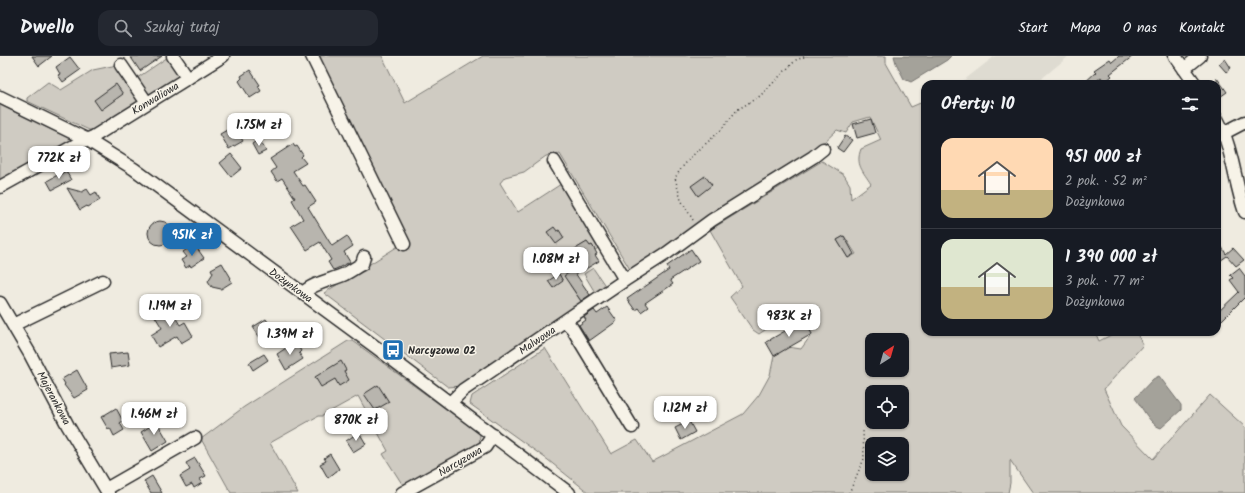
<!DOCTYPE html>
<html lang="pl">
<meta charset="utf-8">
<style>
body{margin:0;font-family:Kalam,sans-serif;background:#242831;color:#f1f3f6;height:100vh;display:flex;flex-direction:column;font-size:15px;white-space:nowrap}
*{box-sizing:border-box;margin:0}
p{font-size:13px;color:#9ea1a6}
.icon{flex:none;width:22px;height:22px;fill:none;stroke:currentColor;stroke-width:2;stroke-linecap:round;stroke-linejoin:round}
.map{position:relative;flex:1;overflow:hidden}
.sheet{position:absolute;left:921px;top:24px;width:300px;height:256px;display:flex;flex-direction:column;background:#171b24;border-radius:12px;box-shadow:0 1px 3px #0004}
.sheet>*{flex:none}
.needle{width:26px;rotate:37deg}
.fabs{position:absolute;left:865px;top:277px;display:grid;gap:8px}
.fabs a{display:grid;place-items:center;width:44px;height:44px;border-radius:8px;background:#171b24;box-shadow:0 1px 3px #0004;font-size:20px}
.price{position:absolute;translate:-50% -34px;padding:0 9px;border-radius:8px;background:#fff;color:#222;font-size:13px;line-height:26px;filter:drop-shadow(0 1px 2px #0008)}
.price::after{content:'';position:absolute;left:50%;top:24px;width:12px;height:9px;margin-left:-6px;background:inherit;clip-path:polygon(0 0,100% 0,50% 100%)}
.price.active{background:#1f6fb2;color:#fff}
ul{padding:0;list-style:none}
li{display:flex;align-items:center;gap:12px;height:100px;padding:0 20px}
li+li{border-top:1px solid #363941}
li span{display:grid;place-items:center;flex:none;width:112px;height:80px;border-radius:12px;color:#555}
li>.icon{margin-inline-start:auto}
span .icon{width:48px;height:48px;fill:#fffc;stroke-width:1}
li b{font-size:17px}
h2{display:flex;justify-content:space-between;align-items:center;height:48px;padding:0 20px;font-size:17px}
header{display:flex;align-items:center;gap:24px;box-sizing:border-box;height:56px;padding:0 20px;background:#171b24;border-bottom:1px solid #363941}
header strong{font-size:19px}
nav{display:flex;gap:22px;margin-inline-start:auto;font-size:14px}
.search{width:280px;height:36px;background:#242831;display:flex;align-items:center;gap:10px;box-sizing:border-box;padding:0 14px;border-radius:12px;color:#9ea1a6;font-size:15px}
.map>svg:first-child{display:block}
.built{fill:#dedbd1}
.green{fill:#cfcbc2;stroke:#7d7b76;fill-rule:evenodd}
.water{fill:#a4a29a;stroke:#74726e}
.building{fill:#b8b5ae;stroke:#2b2b2b}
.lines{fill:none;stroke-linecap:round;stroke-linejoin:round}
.minor-casing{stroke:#2b2b2b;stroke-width:15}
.path{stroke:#2b2b2b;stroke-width:1.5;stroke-dasharray:1 3;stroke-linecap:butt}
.minor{stroke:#f7f3e8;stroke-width:12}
.labels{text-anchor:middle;stroke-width:3;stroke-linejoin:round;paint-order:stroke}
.street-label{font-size:11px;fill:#2b2b2b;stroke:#f7f3e8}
.poi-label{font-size:11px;font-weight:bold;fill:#2b2b2b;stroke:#f7f3e8;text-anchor:start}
</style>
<header>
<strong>Dwello</strong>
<div class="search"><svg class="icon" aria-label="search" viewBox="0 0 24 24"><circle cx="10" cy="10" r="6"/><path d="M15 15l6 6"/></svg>Szukaj tutaj</div>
<nav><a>Start</a><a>Mapa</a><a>O nas</a><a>Kontakt</a></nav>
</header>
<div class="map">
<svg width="1245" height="437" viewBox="0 0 1245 437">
<rect width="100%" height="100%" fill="#efebe0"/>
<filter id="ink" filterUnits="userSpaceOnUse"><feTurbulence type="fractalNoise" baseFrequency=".025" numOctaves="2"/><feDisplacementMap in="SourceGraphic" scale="8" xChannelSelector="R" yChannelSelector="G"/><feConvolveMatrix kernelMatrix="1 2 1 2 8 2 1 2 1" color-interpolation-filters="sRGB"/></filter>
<g filter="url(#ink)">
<path class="built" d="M 995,0 L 1069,0 L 1035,28 L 959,28 Z"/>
<path class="green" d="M 306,0 L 382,0 L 405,47 L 483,0 L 886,0 L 886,7 L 911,51 L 925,45 L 925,276 L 1095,276 L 1099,285 L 1117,276 L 1136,276 L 1143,289 L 1104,333 L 1121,370 L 1153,403 L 1210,339 L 1245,371 L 1245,437 L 1033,437 L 1010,404 L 1010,427 L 1008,437 L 589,437 L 548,404 L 470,348 L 472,340 L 545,292 L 611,398 L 637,384 L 652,406 L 743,358 L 759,339 L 770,319 L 774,300 L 788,291 L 801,293 L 812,278 L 804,264 L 788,260 L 771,270 L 759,278 L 753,274 L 730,241 L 742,230 L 710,174 L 822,105 L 844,119 L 850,129 L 851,143 L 871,128 C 863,115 855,109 861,93 L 881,84 L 870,61 L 853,66 L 846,77 L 837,74 L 821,89 L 631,215 L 560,98 L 546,100 L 524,116 L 505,121 L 500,127 L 518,156 L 561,128 L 600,191 L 595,194 L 592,189 L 590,190 L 587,186 L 572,195 L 582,211 L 572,217 L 570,229 L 582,247 L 461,330 L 448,331 L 324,237 L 400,189 ZM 844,180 L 856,198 L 848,202 L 837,184 ZM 872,284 L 902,284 L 902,314 L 872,314 ZM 872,336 L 902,336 L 902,366 L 872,366 ZM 872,388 L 902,388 L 902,418 L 872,418 Z
M 168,1 L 182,21 L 149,41 L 137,22 Z
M 117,9 L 142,46 L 98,74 L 89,74 L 27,45 L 27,42 L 48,26 L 61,34 L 93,14 Z
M 0,49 L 77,86 L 0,127 Z
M 593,212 L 606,231 L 596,238 L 584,218 Z
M 348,285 L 353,285 L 480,378 L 479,390 L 404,431 L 383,398 L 388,395 L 358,340 L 322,360 L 318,360 L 270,387 L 298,437 L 231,437 L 201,383 L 244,351 Z"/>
<path class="water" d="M 894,0 L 951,0 L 947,4 L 911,26 L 904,23 L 896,7 Z
M 1159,320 L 1181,349 L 1181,354 L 1161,372 C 1150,369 1142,351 1135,342 L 1153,323 Z"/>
<path class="building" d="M 32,0 L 52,0 L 39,10 Z
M 130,0 L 162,0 L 140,15 Z
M 1119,0 L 1133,0 L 1110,18 L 1112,20 L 1105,26 L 1101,21 L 1093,28 L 1083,28 L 1096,16 L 1094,14 L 1110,3 L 1112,6 Z
M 70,1 L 80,14 L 63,26 L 58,19 L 60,18 L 56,11 Z
M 1225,3 L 1231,12 L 1226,16 L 1219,8 Z
M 250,14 L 260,29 L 258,30 L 261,35 L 250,42 L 239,25 L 242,22 L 241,20 Z
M 1217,22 L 1227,36 L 1217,43 Z
M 116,28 L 123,38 L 101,54 L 94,44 Z
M 871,63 L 875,77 L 857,82 L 853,68 Z
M 234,70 L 243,85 L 229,93 L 220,78 Z
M 845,80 L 852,84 L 843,96 L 837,92 Z
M 259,83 L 266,95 L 258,99 L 252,88 Z
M 293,88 L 295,91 L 297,90 L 303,99 L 301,101 L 306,107 L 293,115 L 303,130 L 305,129 L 316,146 L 308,151 L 332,190 L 347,180 L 353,190 L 344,196 L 350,206 L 336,213 L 333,214 L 328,206 L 331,204 L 320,186 L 307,194 L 291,170 L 303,163 L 292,144 L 295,142 L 282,122 L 277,125 L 271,116 L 276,112 L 270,103 Z
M 231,98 L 242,112 L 231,121 L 220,107 Z
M 66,115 L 71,124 L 52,134 L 47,125 L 61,117 L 61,118 Z
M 705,120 L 712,129 L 698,140 L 691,130 Z
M 67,132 L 82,136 L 87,133 L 91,139 L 96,136 L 100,144 L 88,151 L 87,150 L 80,154 Z
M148 177a12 12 0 1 1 24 0a12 12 0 1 1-24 0Z
M 554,171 L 557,175 L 559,174 L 564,182 L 556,188 L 547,176 Z
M 844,180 L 854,198 L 848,202 L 837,184 Z
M 1217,183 L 1226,198 L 1233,192 L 1244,204 L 1236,210 L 1227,200 L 1217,207 Z
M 587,186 L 590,190 L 592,189 L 595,194 L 597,198 L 595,199 L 599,205 L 584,214 L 572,195 Z
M 194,188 L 204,202 L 191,211 L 190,209 L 186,212 L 181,204 L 187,201 L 183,196 Z
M 691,193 L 699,205 L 670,224 L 673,228 L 645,247 L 648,251 L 641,256 L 638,252 L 635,254 L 627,243 L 669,214 L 667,210 Z
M 222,207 L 231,222 L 230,223 L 232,226 L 221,233 L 212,231 L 208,225 L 213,217 L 211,213 Z
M 1239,212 L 1245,220 L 1245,243 L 1244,242 L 1222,264 L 1217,259 L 1217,257 L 1239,236 L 1230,224 L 1233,222 L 1230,219 Z
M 573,214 L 590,239 L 581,245 L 564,220 Z
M 559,218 L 563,225 L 553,232 L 548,225 Z
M 168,249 L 180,269 L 185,266 L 193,280 L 181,287 L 177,280 L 158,291 L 151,279 L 162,272 L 153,257 Z
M 607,251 L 617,265 L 589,285 L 579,269 L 586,264 L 584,261 L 594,254 L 597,258 Z
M 266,263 L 275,277 L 262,285 L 253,271 Z
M 804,264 L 812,278 L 774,300 L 766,286 Z
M 297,288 L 301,295 L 299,297 L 303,303 L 286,314 L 277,298 L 289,290 L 290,292 Z
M 128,296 L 130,309 L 111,312 L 109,298 Z
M 264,298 L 268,304 L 253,314 L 249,307 Z
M 341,305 L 346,314 L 344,315 L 349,324 L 339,330 L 335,323 L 321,331 L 315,321 Z
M 77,314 L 88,334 L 74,342 L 64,329 L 65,328 L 62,323 Z
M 378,329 L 389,346 L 375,354 L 364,338 Z
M 116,352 L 123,365 L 120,367 L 124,374 L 114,380 L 110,372 L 108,373 L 101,361 Z
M 689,365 L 695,376 L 681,384 L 675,372 Z
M 157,366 L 168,385 L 152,395 L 141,376 Z
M 359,376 L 366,388 L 353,396 L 346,385 Z
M 330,398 L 339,413 L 328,422 L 320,408 L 326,405 L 324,402 Z
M 195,402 L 206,420 L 200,423 L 202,427 L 194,432 L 192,428 L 186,431 L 180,420 L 190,414 L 186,407 Z
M 152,420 L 162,437 L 151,437 L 144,425 Z"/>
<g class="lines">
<g class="minor-casing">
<path id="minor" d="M 173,0 L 188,22
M 312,0 L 404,188
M 1175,0 L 1195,28
M 121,9 L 147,47
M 1184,13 L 1200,0
M 0,41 L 86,83 L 134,113 L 377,292 L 569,437
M 1217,63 C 1233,92 1234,125 1245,156
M 1224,77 L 1245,66
M 554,105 L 625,224
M 0,131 L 81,86 L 93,81 L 223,0
M 303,237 C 313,227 332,224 345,218 C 351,215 356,211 362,208 L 364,201
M 0,247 L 30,298 L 68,370 L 108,437
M 565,265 L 572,272 L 632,371
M 13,269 L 103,225
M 450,347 L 463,334 L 625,224 L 667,197 L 712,164 L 813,101 L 823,93
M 106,433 L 195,382
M 402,437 L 485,391 L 493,379"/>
</g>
<path class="path" d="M 693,164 L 681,144 L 675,122 L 680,114 L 691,101 L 720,75 L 737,54 L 760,40 L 796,4 L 807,0
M 849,437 L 864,403 L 863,374"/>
<use href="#minor" class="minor"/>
</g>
</g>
<defs>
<g id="bus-square" transform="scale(1.15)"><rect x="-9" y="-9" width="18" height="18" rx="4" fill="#1f6fb2" stroke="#f7f3e8"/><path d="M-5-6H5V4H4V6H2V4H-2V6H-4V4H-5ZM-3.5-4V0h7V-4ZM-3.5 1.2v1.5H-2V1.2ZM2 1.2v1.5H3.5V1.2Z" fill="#fff"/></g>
</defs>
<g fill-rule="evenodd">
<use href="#bus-square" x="393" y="294"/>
</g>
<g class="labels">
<g class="street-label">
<text transform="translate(155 42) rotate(-31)" y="4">Konwaliowa</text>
<text transform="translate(291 229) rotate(36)" y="4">Dożynkowa</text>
<text transform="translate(537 284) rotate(-34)" y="4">Malwowa</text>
<text transform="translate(54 342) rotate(62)" y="4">Majerankowa</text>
<text transform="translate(460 405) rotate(-30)" y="4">Narcyzowa</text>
</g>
<g class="poi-label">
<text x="408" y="298">Narcyzowa 02</text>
</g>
</g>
</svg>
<div class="fabs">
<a><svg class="needle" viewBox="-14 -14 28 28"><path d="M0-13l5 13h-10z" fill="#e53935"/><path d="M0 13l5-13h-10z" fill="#9ea1a6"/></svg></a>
<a><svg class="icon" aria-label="locate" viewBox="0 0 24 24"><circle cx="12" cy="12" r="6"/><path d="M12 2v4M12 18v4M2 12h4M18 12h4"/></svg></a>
<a><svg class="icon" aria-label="layers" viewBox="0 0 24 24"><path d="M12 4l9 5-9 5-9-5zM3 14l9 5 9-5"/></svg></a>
</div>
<b class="price" style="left:259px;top:91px">1.75M zł</b>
<b class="price" style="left:59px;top:124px">772K zł</b>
<b class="price active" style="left:192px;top:201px">951K zł</b>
<b class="price" style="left:556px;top:225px">1.08M zł</b>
<b class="price" style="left:170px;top:272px">1.19M zł</b>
<b class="price" style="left:789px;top:282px">983K zł</b>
<b class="price" style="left:290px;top:300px">1.39M zł</b>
<b class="price" style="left:685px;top:374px">1.12M zł</b>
<b class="price" style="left:154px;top:380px">1.46M zł</b>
<b class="price" style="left:356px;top:386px">870K zł</b>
<section class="sheet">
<h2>Oferty: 10<svg class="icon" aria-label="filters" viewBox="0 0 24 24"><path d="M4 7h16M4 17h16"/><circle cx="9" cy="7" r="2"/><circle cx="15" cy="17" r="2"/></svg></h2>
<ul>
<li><span style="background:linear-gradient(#ffd9b3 65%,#c2b280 0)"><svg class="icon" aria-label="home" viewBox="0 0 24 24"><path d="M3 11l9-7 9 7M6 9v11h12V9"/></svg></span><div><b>951 000 zł</b><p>2 pok. · 52 m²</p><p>Dożynkowa</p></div></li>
<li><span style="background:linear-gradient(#dfe7d0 60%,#c2b280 0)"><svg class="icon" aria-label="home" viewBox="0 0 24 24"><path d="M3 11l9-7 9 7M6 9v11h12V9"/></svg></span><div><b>1 390 000 zł</b><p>3 pok. · 77 m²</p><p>Dożynkowa</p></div></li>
</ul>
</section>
</div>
